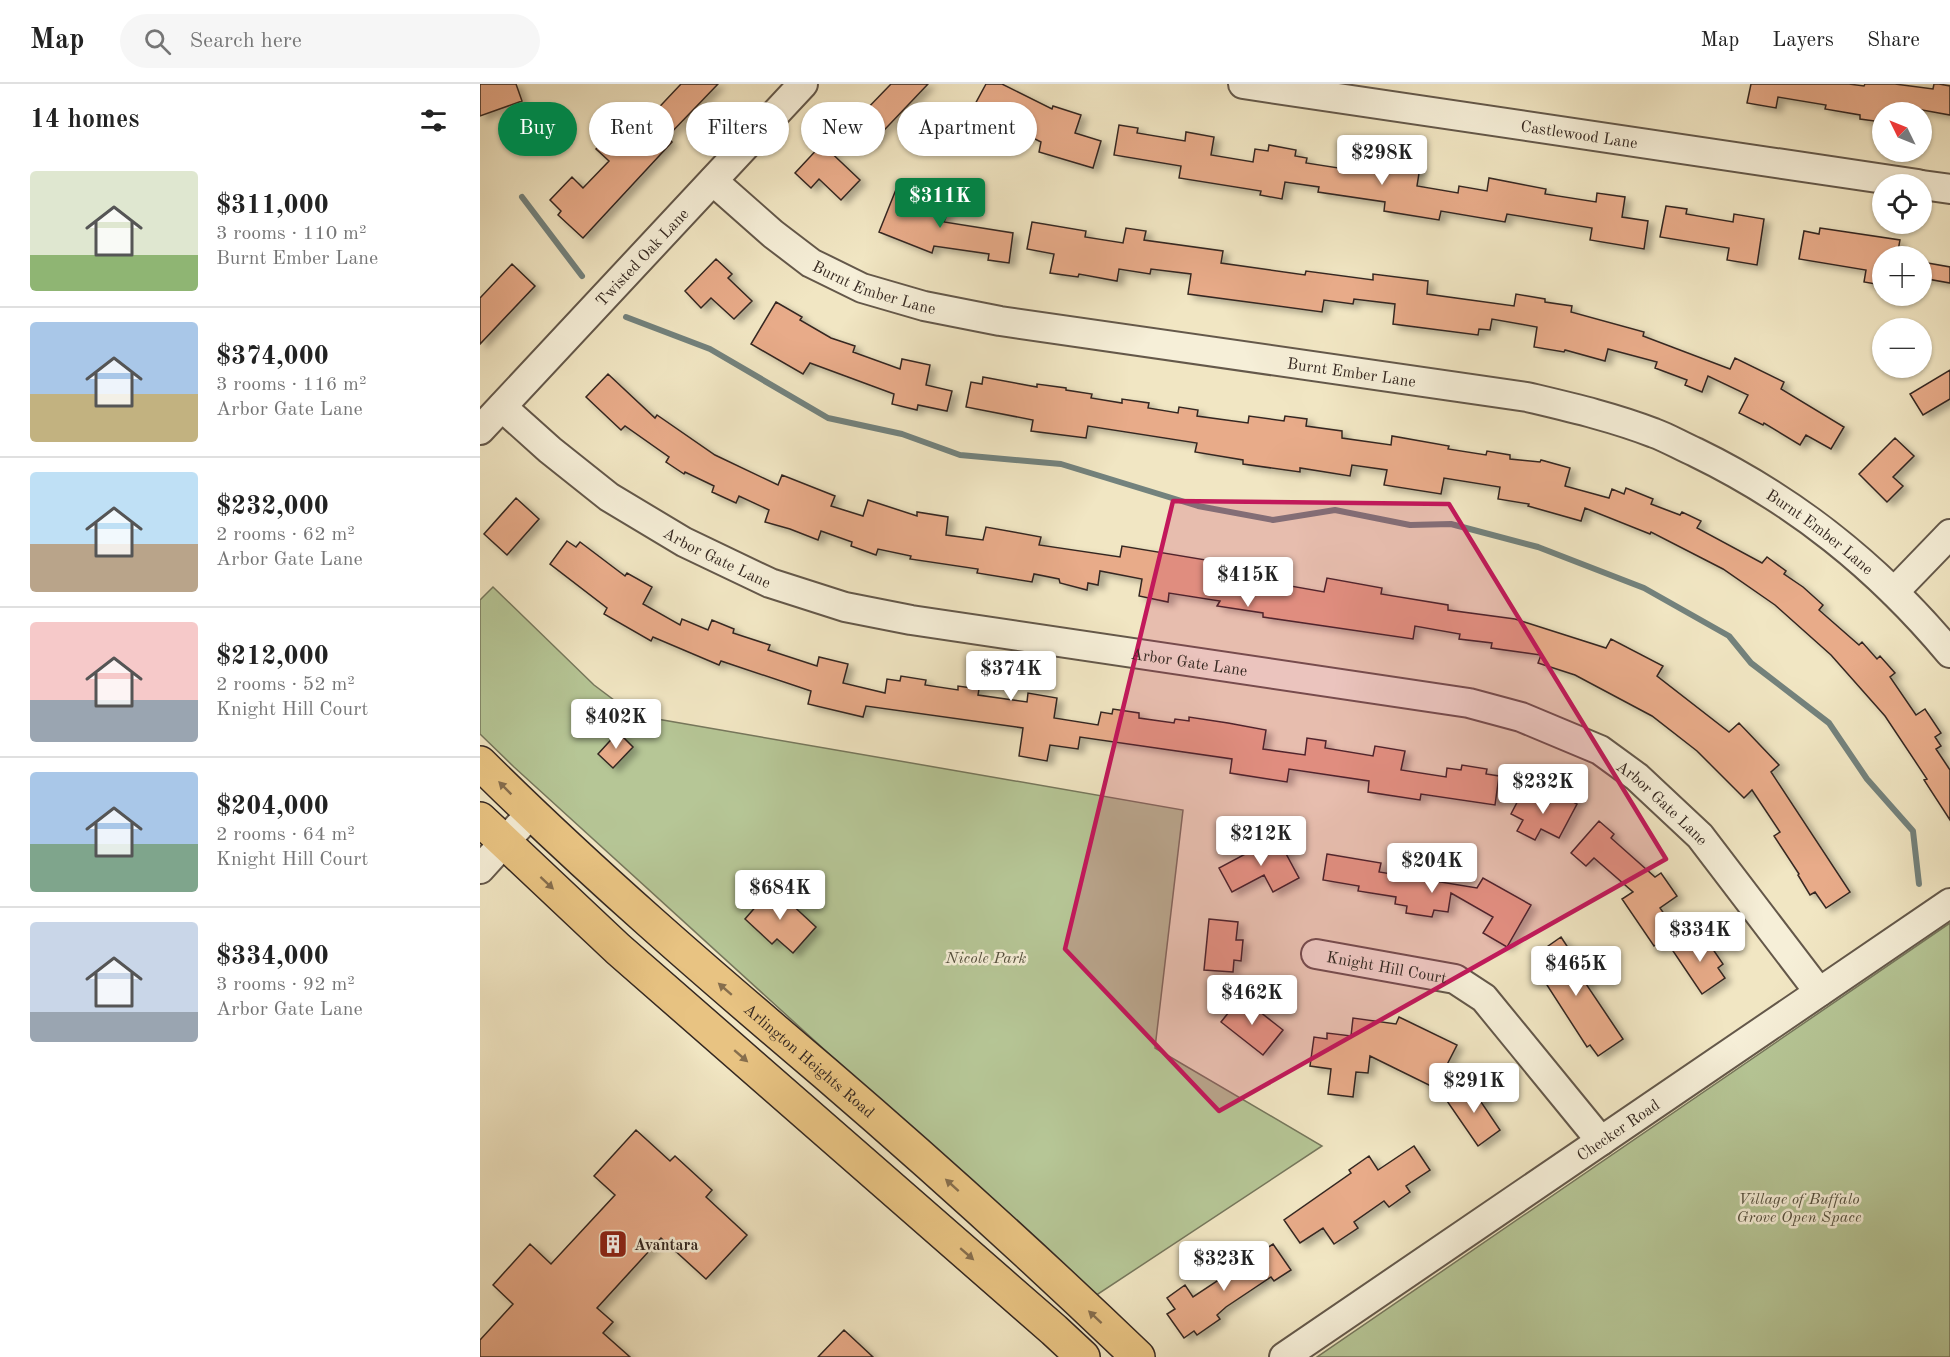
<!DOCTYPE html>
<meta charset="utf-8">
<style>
body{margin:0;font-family:"Old Standard TT",serif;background:#f6f6f6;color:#222;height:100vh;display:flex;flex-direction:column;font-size:22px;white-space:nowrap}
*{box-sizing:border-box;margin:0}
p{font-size:20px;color:#767676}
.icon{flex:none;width:33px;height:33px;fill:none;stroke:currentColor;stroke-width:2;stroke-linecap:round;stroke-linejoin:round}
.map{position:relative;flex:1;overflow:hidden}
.drawer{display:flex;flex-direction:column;background:#fff;width:480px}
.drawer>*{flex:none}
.top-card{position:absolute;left:18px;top:18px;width:570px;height:54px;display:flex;gap:12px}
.needle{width:39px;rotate:313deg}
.buttons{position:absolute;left:1392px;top:18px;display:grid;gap:12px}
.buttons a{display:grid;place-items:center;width:60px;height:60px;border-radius:50%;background:#fff;box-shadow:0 2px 4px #0004;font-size:30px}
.price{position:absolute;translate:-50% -51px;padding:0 14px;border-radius:6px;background:#fff;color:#222;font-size:20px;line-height:39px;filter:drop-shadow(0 2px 3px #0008)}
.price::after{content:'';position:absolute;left:50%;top:36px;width:18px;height:14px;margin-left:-9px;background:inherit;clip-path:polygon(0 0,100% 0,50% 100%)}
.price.on{background:#0b8043;color:#fff}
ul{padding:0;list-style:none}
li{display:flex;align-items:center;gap:18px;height:150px;padding:0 30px}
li+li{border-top:2px solid #e0e0e0}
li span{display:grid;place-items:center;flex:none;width:168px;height:120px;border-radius:6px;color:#555}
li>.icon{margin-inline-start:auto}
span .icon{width:72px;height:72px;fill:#fffc;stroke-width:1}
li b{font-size:26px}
h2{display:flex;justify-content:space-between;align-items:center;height:72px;padding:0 30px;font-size:26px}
.chip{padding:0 21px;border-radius:27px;background:#fff;box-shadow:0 2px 4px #0004;font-size:21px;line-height:54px}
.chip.on{background:#0b8043;color:#fff}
header{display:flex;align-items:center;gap:36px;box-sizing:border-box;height:84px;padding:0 30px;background:#fff;border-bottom:2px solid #e0e0e0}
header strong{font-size:28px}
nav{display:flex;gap:33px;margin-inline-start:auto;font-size:21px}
.search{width:420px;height:54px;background:#f6f6f6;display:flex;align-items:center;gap:15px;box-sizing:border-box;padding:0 21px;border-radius:33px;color:#767676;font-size:22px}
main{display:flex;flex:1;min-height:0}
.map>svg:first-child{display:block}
.green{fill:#b6c696;stroke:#76775c;stroke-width:1.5}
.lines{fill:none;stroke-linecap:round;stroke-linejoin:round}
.stream{stroke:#73827d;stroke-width:6}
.building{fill:#e8ab89;stroke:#352821;stroke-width:1.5;filter:url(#shadow)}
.minor-casing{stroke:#64584a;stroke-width:32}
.major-casing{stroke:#352821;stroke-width:36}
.minor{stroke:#f6efd8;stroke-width:28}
.major{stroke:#e8c382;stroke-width:33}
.oneway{fill:#866e4d}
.marked{fill:#c2185b;fill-opacity:0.2;stroke:#c2185b;stroke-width:4.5;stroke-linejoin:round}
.labels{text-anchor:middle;stroke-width:5;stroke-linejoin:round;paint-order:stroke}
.street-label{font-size:16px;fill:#352821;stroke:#f6efd8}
.park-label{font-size:16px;font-style:italic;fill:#55503e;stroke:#f6efd8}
.poi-label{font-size:16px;font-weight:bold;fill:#352821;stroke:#f6efd8;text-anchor:start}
</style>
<header>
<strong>Map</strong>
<div class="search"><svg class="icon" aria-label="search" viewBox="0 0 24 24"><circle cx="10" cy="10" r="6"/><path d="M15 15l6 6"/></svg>Search here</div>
<nav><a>Map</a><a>Layers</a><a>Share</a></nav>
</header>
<main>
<section class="drawer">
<h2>14 homes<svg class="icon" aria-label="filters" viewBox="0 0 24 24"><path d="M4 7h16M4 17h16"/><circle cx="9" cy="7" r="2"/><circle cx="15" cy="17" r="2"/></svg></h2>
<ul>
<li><span style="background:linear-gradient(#dfe7d0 70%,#8fb573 0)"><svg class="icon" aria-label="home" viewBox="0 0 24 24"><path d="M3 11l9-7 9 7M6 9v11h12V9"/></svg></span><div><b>$311,000</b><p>3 rooms · 110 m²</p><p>Burnt Ember Lane</p></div></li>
<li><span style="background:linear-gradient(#a9c7e8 60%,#c2b280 0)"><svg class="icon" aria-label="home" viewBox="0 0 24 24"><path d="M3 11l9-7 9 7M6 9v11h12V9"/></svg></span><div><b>$374,000</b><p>3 rooms · 116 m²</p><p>Arbor Gate Lane</p></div></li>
<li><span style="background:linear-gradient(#bfe0f5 60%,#b9a48a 0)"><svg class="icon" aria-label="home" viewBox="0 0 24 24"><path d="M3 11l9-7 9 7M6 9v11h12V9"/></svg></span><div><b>$232,000</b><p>2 rooms · 62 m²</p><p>Arbor Gate Lane</p></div></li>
<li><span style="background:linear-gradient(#f6c9c9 65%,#9aa5b1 0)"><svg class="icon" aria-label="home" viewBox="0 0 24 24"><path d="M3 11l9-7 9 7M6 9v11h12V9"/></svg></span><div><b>$212,000</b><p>2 rooms · 52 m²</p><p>Knight Hill Court</p></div></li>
<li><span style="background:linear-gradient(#a9c7e8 60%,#7fa58c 0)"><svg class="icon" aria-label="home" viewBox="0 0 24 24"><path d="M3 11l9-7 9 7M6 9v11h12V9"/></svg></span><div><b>$204,000</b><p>2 rooms · 64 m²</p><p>Knight Hill Court</p></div></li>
<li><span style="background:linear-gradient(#c9d6e8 75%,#9aa5b1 0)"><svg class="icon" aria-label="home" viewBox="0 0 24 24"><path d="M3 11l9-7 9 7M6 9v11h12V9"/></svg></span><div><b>$334,000</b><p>3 rooms · 92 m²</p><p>Arbor Gate Lane</p></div></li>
</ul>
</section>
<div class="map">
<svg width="1470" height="1273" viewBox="0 0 1470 1273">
<defs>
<filter id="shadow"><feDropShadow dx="6" dy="4" stdDeviation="3" flood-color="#0004"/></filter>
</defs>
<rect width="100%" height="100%" fill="#f1e6c3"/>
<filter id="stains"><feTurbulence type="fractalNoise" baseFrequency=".00333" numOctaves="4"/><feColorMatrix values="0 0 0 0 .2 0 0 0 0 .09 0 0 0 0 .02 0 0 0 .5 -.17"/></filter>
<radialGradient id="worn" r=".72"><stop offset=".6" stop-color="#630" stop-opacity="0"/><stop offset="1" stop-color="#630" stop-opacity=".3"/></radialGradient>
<path class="green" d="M 13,503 L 114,601 L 154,631 L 703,726 L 675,964 L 842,1062 L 615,1212 L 34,683 L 0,650 L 0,516 Z
M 1470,839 L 1470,1273 L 837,1273 Z"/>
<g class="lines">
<path class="stream" d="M 42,113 L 102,192
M 146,233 L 230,265 L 348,334 L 422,350 L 480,371 L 581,380 L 718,422 L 793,436 L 855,426 L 930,441 L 971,440 L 1058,463 L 1164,504 L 1249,552 L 1271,579 L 1349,639 L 1387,695 L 1433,747 L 1439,800"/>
</g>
<path class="building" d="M 0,0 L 36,0 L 42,17 L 0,32 Z
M 201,0 L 238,0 L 187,53 L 192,58 L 103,154 L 78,131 L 81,127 L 70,116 L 92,93 L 103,104 L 129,77 L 116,65 L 157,25 L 168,35 Z
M 411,0 L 448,0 L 390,61 L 368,39 L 380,26 L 383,29 Z
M 506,0 L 522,0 L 572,25 L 573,22 L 601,31 L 595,49 L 621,57 L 613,84 L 559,68 L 561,58 L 493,24 Z
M 1271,0 L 1369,0 L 1384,2 L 1385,0 L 1415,0 L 1453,5 L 1454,0 L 1459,0 L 1470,2 L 1470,31 L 1437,25 L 1436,28 L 1402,28 L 1402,38 L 1380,35 L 1380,31 L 1345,25 L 1346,21 L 1298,13 L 1296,24 L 1267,19 Z
M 639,41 L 658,44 L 657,49 L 705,57 L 706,48 L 734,53 L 731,71 L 773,78 L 775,65 L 788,67 L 789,61 L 816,66 L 815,72 L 827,74 L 826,79 L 871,86 L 873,73 L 940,83 L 937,102 L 978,109 L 979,102 L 1007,107 L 1009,94 L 1066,105 L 1065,110 L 1116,118 L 1117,109 L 1145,113 L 1142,133 L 1168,137 L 1164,165 L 1110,156 L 1112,144 L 1027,130 L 1025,138 L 961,127 L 959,136 L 904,127 L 905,118 L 838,108 L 839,103 L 805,98 L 802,115 L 780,111 L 781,107 L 699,94 L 701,82 L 634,71 Z
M 342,60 L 380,96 L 361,116 L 339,95 L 331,104 L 315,89 Z
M 417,103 L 469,126 L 464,138 L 533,149 L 529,179 L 508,176 L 509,170 L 454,162 L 452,169 L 399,148 Z
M 1186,122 L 1207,125 L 1206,130 L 1253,138 L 1254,130 L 1284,135 L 1277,181 L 1247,176 L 1249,164 L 1180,153 Z
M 552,138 L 606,147 L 605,153 L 643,159 L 646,144 L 666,147 L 664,156 L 743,167 L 741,179 L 825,191 L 826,187 L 893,196 L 893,190 L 948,197 L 947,210 L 1034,222 L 1036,210 L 1065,215 L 1065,218 L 1092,222 L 1091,228 L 1164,248 L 1163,252 L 1250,285 L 1255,274 L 1304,298 L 1301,305 L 1364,343 L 1351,365 L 1326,351 L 1320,361 L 1284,339 L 1283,341 L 1259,329 L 1268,311 L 1228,292 L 1222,308 L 1205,301 L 1207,296 L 1175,284 L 1177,278 L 1128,265 L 1125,277 L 1085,266 L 1084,268 L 1054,263 L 1057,243 L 1012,235 L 1010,246 L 999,245 L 998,251 L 913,240 L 915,220 L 874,215 L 873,220 L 844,216 L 842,228 L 708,210 L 711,190 L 671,185 L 670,190 L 639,185 L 637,197 L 599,190 L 598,193 L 570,189 L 574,170 L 547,165 Z
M 1340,144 L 1420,156 L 1417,172 L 1402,172 L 1402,201 L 1384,198 L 1386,186 L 1319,175 L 1324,147 L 1339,150 Z
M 236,175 L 252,190 L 248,194 L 272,217 L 254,235 L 231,214 L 221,224 L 205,207 Z
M 1442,178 L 1470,183 L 1470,199 L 1442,194 Z
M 32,180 L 55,202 L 0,260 L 0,214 Z
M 296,218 L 322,233 L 320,236 L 351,254 L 375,262 L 373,268 L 420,285 L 422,275 L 450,281 L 446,301 L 472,307 L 467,327 L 438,321 L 437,326 L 412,320 L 414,310 L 330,279 L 323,290 L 271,260 Z
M 1470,286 L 1470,315 L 1443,331 L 1430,310 Z
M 128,290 L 175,334 L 177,331 L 235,371 L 298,401 L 302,391 L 355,412 L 351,422 L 383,432 L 388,416 L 437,432 L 437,428 L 468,433 L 466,451 L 503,456 L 506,443 L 561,453 L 559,461 L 640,473 L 642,462 L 738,478 L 736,490 L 778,496 L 780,484 L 800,488 L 799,500 L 844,508 L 847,494 L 902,504 L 901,510 L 968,521 L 968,526 L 1035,535 L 1126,564 L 1131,555 L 1183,582 L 1177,592 L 1249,648 L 1259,639 L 1299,681 L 1291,688 L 1370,808 L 1346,824 L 1335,808 L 1330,811 L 1318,791 L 1319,790 L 1294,752 L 1300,748 L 1272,706 L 1264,714 L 1217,667 L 1172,632 L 1095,591 L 1058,579 L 1061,571 L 1011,564 L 1012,559 L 979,555 L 980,550 L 935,542 L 933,555 L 783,533 L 783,529 L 737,522 L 740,517 L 689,509 L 688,518 L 659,512 L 662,495 L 620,487 L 618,501 L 608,499 L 607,506 L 580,499 L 579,495 L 554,490 L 552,498 L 497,489 L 498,485 L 430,475 L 431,472 L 398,465 L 396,471 L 371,462 L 372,458 L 341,447 L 338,456 L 310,445 L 285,438 L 289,426 L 259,412 L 256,419 L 232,408 L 234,402 L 205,388 L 204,390 L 186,378 L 189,373 L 145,342 L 141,346 L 106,313 Z
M 503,293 L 557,303 L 557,300 L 586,304 L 586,306 L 612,310 L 611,314 L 642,319 L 642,315 L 669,319 L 668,324 L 698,329 L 699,323 L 718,326 L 717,332 L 768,339 L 769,332 L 804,337 L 805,332 L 827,335 L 826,342 L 862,347 L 862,354 L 911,361 L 912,352 L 969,362 L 968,365 L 1006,371 L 1007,367 L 1030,371 L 1030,375 L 1060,378 L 1061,376 L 1090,384 L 1085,402 L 1129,414 L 1132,405 L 1144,410 L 1146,404 L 1173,415 L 1171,420 L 1200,431 L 1202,428 L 1221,437 L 1217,444 L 1282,479 L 1287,473 L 1306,487 L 1304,490 L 1323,503 L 1343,521 L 1339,526 L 1379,561 L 1382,558 L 1397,575 L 1400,572 L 1415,589 L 1410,593 L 1436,631 L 1445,625 L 1461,649 L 1455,653 L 1461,662 L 1456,665 L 1470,686 L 1470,736 L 1444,696 L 1447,695 L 1405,632 L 1351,571 L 1295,521 L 1243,485 L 1171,448 L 1170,450 L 1105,424 L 1101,437 L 1048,422 L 1049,420 L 1018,415 L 1020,403 L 964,394 L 961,410 L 904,401 L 907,386 L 872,381 L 870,392 L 820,384 L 820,388 L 763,380 L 763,376 L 715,368 L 717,359 L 608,342 L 606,354 L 551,347 L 553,336 L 486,323 L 491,298 L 502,300 Z
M 1415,354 L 1434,372 L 1413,393 L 1423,402 L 1407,418 L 1379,390 Z
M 36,414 L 59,435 L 27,471 L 4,450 Z
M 87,457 L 96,463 L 100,458 L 145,492 L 147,489 L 172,503 L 163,520 L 200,541 L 202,535 L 228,546 L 232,536 L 254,545 L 253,549 L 290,561 L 288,566 L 337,582 L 339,573 L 368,580 L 363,599 L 405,609 L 407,595 L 420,597 L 421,592 L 446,596 L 445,601 L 478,606 L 478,602 L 499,605 L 498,611 L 547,618 L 548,609 L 577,614 L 574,634 L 618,641 L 621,628 L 632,630 L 633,625 L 659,629 L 659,634 L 694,639 L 695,635 L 709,637 L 709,633 L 748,639 L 786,646 L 783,665 L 825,671 L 827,654 L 846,657 L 845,664 L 893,672 L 895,662 L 925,667 L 921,686 L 966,693 L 967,684 L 981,686 L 982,681 L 1007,685 L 1006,690 L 1019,692 L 1015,721 L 941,710 L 940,716 L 888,708 L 889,697 L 809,685 L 807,698 L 750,689 L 752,675 L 600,653 L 598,665 L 570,661 L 567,677 L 539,672 L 543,644 L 386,622 L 383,633 L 328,620 L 331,607 L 241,577 L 239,581 L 173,553 L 171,557 L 124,530 L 127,524 L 70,480 Z
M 138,648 L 153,663 L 133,684 L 118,670 Z
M 1043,707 L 1069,720 L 1075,708 L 1097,720 L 1079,754 L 1061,745 L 1055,756 L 1037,747 L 1043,736 L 1031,730 Z
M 1119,737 L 1134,750 L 1131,754 L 1175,793 L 1181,789 L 1197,812 L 1180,824 L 1196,847 L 1174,862 L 1142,815 L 1153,808 L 1114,774 L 1106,782 L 1091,769 Z
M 797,753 L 819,794 L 793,808 L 784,791 L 752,808 L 739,784 Z
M 847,770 L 901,779 L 899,788 L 997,804 L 1003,794 L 1051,821 L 1027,863 L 1003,849 L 1013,833 L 971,809 L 968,828 L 954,826 L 952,833 L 926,829 L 927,822 L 915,820 L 916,813 L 878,807 L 879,802 L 843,796 Z
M 293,803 L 336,843 L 313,869 L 297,855 L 292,860 L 265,835 Z
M 729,835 L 758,838 L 756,856 L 763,856 L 761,877 L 754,876 L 753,888 L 724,886 Z
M 1215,851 L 1222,861 L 1228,858 L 1243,880 L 1238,884 L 1245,894 L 1222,910 L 1193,867 Z
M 1081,853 L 1110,897 L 1106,900 L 1143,955 L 1118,972 L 1110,961 L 1107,963 L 1056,884 L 1060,881 L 1054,872 Z
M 761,913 L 803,946 L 783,971 L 741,938 Z
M 919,933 L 977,961 L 955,1004 L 890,972 L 888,989 L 876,988 L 873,1013 L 848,1010 L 851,985 L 830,982 L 834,953 L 847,955 L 847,949 L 871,952 L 873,934 L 916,940 Z
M 994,999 L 1005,1015 L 1001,1018 L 1020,1046 L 998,1062 L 967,1017 Z
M 156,1046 L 190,1077 L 195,1072 L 232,1106 L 226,1113 L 267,1151 L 226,1195 L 181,1154 L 117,1224 L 133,1238 L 123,1249 L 150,1273 L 0,1273 L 0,1256 L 33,1220 L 13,1201 L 50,1160 L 71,1180 L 135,1111 L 114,1092 Z
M 934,1062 L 950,1086 L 926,1102 L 930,1108 L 909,1123 L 904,1117 L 874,1138 L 878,1144 L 854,1160 L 843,1144 L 820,1159 L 804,1136 L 871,1089 L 869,1086 L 889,1072 L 898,1086 Z
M 793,1160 L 811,1186 L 794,1197 L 791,1193 L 746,1223 L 737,1231 L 740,1235 L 717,1251 L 714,1247 L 704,1254 L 687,1230 L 695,1225 L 687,1214 L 705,1201 L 713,1213 Z
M 364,1246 L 393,1273 L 338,1273 Z"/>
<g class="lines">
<g class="minor-casing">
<g id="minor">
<path id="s1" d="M 763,0 L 1438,100"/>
<path id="s2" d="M 233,97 L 293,150 L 331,179 L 382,204 L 444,222 L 520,237 L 1047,313 C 1089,323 1133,333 1174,349 C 1188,354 1201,362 1215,368 C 1316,417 1398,483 1470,569"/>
<path d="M 1442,101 L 1470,105"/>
<path id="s3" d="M 22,323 L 70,366 L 129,413 L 204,458 L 290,499 L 365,523 L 431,536 L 989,619 L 1041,633 L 1120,666 L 1157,693 L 1220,752 L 1339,908"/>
<path id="s4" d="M 0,346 L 323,0"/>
<path d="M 1414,508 L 1470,450"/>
<path d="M 0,785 L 51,729"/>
<path id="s5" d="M 836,870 L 975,895 L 1004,914 L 1121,1057"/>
<path id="s6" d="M 804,1273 L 1470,819"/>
</g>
</g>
<g class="major-casing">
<g id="major">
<path id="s7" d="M 0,679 C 110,788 227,889 345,989 C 452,1081 556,1175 658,1273"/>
<path d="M 0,735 L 138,865 L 574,1246 L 603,1273"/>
</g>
</g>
<use href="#minor" class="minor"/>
<use href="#major" class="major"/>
</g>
<defs><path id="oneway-solid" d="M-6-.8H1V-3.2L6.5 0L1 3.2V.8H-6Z" transform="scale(1.5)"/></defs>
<g class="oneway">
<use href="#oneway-solid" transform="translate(25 704) rotate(-135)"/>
<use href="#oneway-solid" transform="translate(67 799) rotate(43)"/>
<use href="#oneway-solid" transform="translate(245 905) rotate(-139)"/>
<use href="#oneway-solid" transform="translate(261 972) rotate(41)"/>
<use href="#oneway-solid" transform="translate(472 1101) rotate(-138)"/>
<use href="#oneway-solid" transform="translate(487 1170) rotate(41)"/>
<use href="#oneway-solid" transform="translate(615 1233) rotate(-137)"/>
</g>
<path class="marked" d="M 693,417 L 969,420 L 1186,775 L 739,1027 L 585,865 Z"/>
<defs>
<g id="building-square" transform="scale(1.5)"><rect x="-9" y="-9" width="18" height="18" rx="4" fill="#8f2418" stroke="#f6efd8"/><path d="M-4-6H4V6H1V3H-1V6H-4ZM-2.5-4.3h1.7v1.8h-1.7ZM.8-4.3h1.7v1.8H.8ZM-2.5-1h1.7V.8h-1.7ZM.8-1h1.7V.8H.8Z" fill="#fff"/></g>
</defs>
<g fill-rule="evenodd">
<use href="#building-square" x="133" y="1160"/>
</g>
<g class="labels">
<g class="street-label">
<text dy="6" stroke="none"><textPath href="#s1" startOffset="340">Castlewood Lane</textPath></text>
<text dy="6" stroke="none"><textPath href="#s4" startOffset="237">Twisted Oak Lane</textPath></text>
<text dy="6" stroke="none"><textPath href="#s2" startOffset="196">Burnt Ember Lane</textPath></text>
<text dy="6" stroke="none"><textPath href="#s2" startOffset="682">Burnt Ember Lane</textPath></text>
<text dy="6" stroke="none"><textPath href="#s2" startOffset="1185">Burnt Ember Lane</textPath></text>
<text dy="6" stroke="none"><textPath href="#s3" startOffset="264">Arbor Gate Lane</textPath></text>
<text dy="6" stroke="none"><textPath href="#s3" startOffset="750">Arbor Gate Lane</textPath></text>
<text dy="6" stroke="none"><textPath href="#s3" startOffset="1254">Arbor Gate Lane</textPath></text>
<text dy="6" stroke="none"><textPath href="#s5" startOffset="72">Knight Hill Court</textPath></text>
<text dy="6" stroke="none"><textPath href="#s7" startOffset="444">Arlington Heights Road</textPath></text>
<text dy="6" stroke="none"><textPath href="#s6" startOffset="404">Checker Road</textPath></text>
</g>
<g class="park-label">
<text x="506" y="879">Nicole Park</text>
<text x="1319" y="1120">Village of Buffalo<tspan x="1319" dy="18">Grove Open Space</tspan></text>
</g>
<g class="poi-label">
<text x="154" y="1166">Avantara</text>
</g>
</g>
<rect width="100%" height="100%" filter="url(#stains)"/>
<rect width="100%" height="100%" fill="url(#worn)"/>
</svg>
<div class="buttons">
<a><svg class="needle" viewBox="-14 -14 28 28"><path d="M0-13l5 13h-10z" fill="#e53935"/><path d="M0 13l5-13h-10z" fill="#767676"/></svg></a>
<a><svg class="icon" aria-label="locate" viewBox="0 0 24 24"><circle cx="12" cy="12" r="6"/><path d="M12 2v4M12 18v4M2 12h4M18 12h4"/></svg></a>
<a>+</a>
<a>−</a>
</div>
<b class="price" style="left:902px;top:102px">$298K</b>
<b class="price on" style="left:460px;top:145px">$311K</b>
<b class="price" style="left:768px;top:524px">$415K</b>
<b class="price" style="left:531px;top:618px">$374K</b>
<b class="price" style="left:136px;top:666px">$402K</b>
<b class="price" style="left:1063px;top:731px">$232K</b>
<b class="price" style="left:781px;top:783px">$212K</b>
<b class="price" style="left:952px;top:810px">$204K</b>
<b class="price" style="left:300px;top:837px">$684K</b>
<b class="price" style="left:1220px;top:879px">$334K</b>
<b class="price" style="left:1096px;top:913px">$465K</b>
<b class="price" style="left:772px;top:942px">$462K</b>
<b class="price" style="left:994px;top:1030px">$291K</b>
<b class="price" style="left:744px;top:1208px">$323K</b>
<div class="top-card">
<a class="chip on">Buy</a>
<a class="chip">Rent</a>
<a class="chip">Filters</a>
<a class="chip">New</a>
<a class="chip">Apartment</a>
</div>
</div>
</main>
